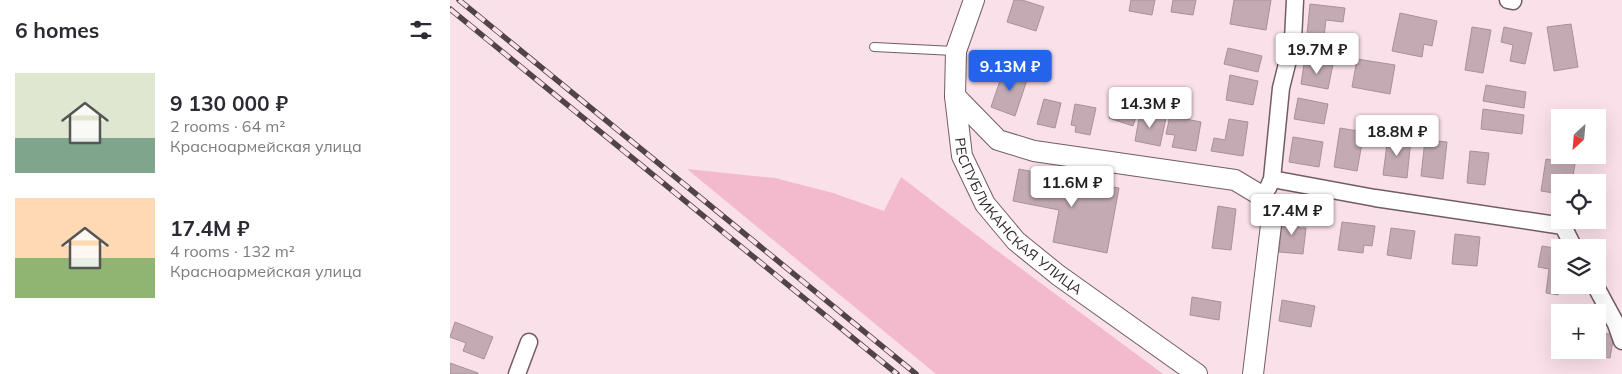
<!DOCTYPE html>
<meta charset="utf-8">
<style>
body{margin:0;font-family:Mulish,sans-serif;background:#f7f7f7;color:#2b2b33;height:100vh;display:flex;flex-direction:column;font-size:19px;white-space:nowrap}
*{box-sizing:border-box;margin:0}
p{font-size:16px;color:#7c7c81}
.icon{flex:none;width:28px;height:28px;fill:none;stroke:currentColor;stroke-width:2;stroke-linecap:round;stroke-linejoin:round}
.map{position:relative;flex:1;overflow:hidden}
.panel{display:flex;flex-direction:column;background:#fff;width:450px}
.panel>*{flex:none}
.needle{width:32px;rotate:206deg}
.tools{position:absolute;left:1101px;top:109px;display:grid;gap:10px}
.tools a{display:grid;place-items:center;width:55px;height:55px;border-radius:0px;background:#fff;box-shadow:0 5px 20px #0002;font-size:25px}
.price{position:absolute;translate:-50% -42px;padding:0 11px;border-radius:5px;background:#fff;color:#222;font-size:16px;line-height:32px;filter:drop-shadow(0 1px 2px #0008)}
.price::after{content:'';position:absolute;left:50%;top:30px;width:15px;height:11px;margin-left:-8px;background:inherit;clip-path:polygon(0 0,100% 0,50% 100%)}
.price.active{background:#2563eb;color:#fff}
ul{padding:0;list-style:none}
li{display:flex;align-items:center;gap:15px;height:125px;padding:0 15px}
li span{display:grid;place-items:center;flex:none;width:140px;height:100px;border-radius:0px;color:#555}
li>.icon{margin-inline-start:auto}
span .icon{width:60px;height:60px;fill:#fffc;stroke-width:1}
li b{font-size:21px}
h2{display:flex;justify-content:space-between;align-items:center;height:60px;padding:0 15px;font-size:21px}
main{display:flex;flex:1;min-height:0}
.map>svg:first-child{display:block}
.green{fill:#f3b9cd}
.building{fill:#c4abb3;stroke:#a99199}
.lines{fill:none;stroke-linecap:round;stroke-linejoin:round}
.service-casing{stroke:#735d65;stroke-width:10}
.minor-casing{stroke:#735d65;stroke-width:19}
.tertiary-casing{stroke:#735d65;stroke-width:22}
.service{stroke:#fff;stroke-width:8}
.minor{stroke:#fff;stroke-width:16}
.tertiary{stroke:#fff;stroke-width:20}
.rail-casing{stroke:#514448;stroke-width:5.5}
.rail{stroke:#fae0e9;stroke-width:4;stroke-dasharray:11;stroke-linecap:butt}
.labels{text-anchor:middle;stroke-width:5;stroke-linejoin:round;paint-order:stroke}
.street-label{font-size:14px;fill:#2e2427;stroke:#fae0e9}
</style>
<main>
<section class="panel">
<h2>6 homes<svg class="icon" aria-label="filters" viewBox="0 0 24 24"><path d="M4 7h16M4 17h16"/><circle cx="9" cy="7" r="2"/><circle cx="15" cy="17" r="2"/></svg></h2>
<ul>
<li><span style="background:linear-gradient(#dfe7d0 65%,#7fa58c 0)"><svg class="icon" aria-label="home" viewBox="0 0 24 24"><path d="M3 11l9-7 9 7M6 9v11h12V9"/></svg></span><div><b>9 130 000 ₽</b><p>2 rooms · 64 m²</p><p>Красноармейская улица</p></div></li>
<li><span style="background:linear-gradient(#ffd9b3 60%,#8fb573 0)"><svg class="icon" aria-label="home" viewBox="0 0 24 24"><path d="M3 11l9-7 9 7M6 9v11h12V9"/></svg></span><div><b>17.4M ₽</b><p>4 rooms · 132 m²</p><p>Красноармейская улица</p></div></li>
</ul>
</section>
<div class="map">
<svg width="1172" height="374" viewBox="0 0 1172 374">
<rect width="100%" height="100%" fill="#fae0e9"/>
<path class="green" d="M 237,169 L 325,178 L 383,193 L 434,211 L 451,177 L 546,250 L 713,374 L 486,374 Z"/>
<path class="building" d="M 564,0 L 572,0 L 594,7 L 586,31 L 557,22 Z
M 681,0 L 705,0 L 702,15 L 679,11 Z
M 723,0 L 746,0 L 743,15 L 721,12 Z
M 784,0 L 821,0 L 816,30 L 780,24 Z
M 860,4 L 895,8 L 893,22 L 876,20 L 874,36 L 857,34 Z
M 950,13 L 987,21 L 982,46 L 974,44 L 972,57 L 942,51 Z
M 1121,24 L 1128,67 L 1104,71 L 1097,27 Z
M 1022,27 L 1041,30 L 1033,73 L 1015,70 Z
M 1054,27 L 1082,33 L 1075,64 L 1060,61 L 1063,45 L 1051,42 Z
M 778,48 L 812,56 L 808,72 L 774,64 Z
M 907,59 L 945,65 L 940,94 L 902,87 Z
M 867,61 L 883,64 L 878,89 L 851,84 L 854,64 L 866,67 Z
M 554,69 L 578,77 L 565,116 L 541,107 Z
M 780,75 L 808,81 L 803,105 L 776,100 Z
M 1036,85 L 1076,92 L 1074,108 L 1033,101 Z
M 667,95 L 691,103 L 683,126 L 659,118 Z
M 848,98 L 878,104 L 874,124 L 844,119 Z
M 594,99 L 611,103 L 605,128 L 587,124 Z
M 625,104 L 646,108 L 640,135 L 625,132 L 626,126 L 621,125 Z
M 1033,109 L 1074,115 L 1072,134 L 1031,129 Z
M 690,113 L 716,118 L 710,146 L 685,141 Z
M 720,116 L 751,122 L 746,151 L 722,147 L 725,135 L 716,134 Z
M 779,119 L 798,122 L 793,156 L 761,151 L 764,138 L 775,140 Z
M 890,128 L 914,132 L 907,171 L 884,167 Z
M 938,136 L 961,139 L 957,178 L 933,175 Z
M 843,137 L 873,142 L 869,167 L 839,162 Z
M 975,140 L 997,142 L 993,179 L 971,176 Z
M 1020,151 L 1039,153 L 1035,185 L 1017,183 Z
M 1096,159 L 1125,164 L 1122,182 L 1117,181 L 1117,182 L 1110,182 L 1110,194 L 1091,191 Z
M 569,169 L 669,188 L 657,253 L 603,242 L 609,210 L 563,201 Z
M 768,206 L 786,209 L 781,250 L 762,248 Z
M 833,214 L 849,216 L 848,228 L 856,228 L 853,254 L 829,252 Z
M 892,222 L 925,226 L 922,246 L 914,245 L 913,253 L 888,250 Z
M 941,228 L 965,231 L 961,259 L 937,255 Z
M 1005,234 L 1030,237 L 1027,266 L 1002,264 Z
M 1092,246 L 1110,249 L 1110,283 L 1108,295 L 1096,293 L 1099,269 L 1088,267 Z
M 742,297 L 771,302 L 769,320 L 740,315 Z
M 832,300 L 865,306 L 861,327 L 829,321 Z
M 5,322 L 43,337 L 34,359 L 13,351 L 16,343 L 0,337 Z
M 1148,332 L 1164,335 L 1160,358 L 1118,351 L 1118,350 L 1148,350 Z
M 0,363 L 28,373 L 28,374 L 0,374 Z"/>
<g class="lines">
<g class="service-casing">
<path id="service" d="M 424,47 L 504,51"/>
</g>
<g class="minor-casing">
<path id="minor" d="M 1058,0 L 1063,1
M 822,179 L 925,198 L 1113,226 L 1124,248
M 818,188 L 822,179 L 831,88 L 843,40 L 845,0
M 1145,285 L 1166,324 L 1172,341
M 67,374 L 79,342"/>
</g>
<g class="tertiary-casing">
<g id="tertiary">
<path id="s1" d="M 524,0 L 506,51 L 505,96 L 512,156 L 535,204 L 566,241 L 608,275 L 747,374"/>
<path d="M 505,96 L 548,140 L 584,151 L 785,180 L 815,198 L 821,225 L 803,374"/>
</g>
</g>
<use href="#service" class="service"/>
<use href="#minor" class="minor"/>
<use href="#tertiary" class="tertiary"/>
<g class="rail-casing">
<path id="rail" d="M 9,0 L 466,374
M 0,9 L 447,374"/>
</g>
<use href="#rail" class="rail"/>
</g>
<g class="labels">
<g class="street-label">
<text dy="5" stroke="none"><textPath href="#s1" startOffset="242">РЕСПУБЛИКАНСКАЯ УЛИЦА</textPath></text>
</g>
</g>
</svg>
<div class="tools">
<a><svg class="needle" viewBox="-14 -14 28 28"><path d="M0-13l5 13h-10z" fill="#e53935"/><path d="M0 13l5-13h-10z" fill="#7c7c81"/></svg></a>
<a><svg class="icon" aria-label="locate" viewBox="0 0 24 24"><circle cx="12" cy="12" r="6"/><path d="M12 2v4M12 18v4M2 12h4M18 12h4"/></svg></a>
<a><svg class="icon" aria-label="layers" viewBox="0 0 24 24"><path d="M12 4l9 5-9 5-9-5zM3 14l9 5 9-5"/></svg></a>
<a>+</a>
</div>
<b class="price" style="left:867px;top:75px">19.7M ₽</b>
<b class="price active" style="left:560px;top:92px">9.13M ₽</b>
<b class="price" style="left:700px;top:129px">14.3M ₽</b>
<b class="price" style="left:947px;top:157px">18.8M ₽</b>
<b class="price" style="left:622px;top:208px">11.6M ₽</b>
<b class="price" style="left:842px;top:236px">17.4M ₽</b>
</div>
</main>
